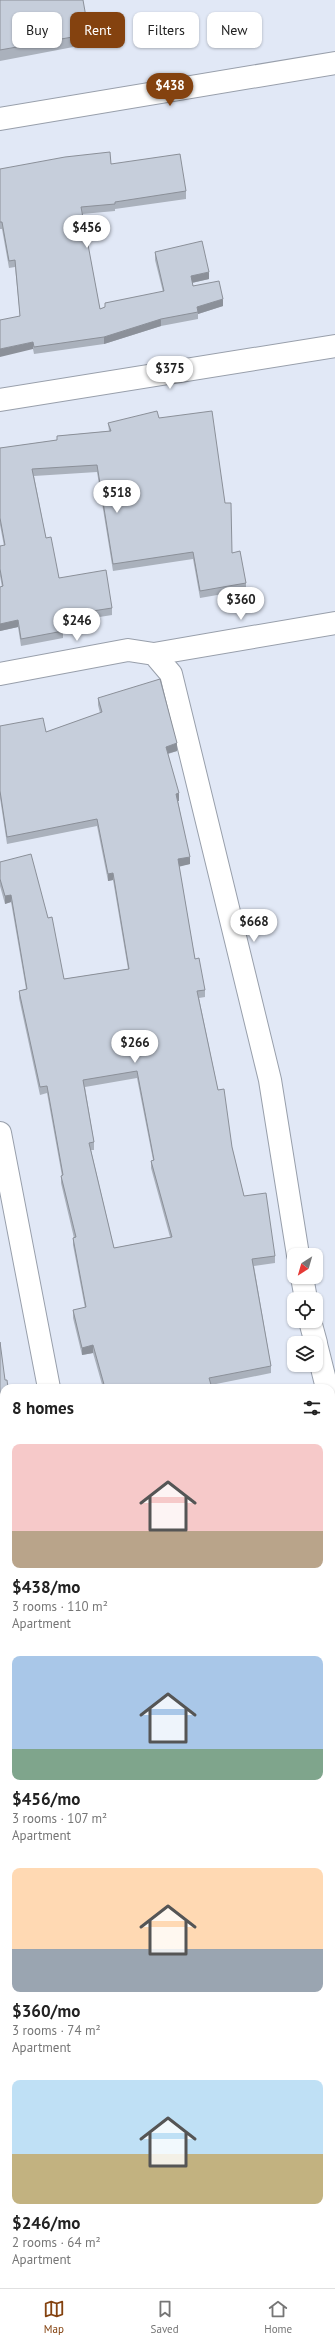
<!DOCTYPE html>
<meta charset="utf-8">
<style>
body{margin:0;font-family:"PT Sans",sans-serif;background:#f2f2f2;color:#222;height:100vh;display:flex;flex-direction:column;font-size:15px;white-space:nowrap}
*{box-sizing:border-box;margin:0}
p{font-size:13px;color:#767676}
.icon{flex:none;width:22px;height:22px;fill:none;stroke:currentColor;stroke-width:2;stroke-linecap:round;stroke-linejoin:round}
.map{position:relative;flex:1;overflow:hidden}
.details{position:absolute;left:0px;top:1384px;width:335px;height:904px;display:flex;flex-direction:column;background:#fff;border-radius:12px 12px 0 0;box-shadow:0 1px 3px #0004}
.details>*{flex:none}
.banner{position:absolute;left:12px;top:12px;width:311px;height:36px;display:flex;gap:8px}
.needle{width:26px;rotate:217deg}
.fabs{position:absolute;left:287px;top:1248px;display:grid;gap:8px}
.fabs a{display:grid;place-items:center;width:36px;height:36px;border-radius:8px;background:#fff;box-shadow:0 1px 3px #0004;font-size:20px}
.price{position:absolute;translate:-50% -34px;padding:0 9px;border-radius:14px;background:#fff;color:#222;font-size:13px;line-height:26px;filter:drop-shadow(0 1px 2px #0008)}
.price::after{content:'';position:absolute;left:50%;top:24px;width:12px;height:9px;margin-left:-6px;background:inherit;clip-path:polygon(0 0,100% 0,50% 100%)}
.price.active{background:#84420f;color:#fff}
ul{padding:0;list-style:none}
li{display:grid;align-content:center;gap:8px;height:212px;padding:0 12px}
li span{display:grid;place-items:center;height:124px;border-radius:8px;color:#555}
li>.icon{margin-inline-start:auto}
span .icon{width:72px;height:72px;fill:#fffc;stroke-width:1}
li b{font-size:17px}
h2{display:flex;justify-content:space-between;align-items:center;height:48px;padding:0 12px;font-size:17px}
.tag{padding:0 14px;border-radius:8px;background:#fff;box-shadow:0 1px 3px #0004;font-size:14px;line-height:36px}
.tag.active{background:#84420f;color:#fff}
.tab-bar{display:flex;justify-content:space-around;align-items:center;height:56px;border-top:1px solid #e0e0e0;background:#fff;font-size:11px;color:#767676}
.tab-bar a{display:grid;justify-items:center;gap:2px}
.tab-bar .active{color:#84420f}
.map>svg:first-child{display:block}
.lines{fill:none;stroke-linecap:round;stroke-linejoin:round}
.minor-casing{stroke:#989fab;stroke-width:24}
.minor{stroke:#fff;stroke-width:22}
.wall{fill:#aab1bc;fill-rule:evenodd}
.shaded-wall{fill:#8b9099}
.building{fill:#c6cedb;stroke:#8b9099;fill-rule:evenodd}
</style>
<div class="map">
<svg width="335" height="2288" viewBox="0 0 335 2288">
<rect width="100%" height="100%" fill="#e1e8f6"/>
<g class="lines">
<g class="minor-casing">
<path id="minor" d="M 0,119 L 335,63
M 0,400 L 335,346
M 154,654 L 171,674 L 270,1080 L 298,1255
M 0,674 L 128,650 L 154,654 L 335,623
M 0,1133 L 49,1388
M 302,1277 L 306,1299
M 310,1321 L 316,1343
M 316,1344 L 327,1388
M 0,1541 L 4,1540
M 331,1598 L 335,1594
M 331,1796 L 335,1796
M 0,1902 L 4,1901
M 331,2019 L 335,2019
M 0,2056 L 4,2054"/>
</g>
<use href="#minor" class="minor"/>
</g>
<path class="wall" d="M 0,0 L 89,34 L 89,44 L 0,61 Z
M 111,164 L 186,191 L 186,199 L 115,209 L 115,211 L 82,214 L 100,309 L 105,307 L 105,303 L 163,292 L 155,260 L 155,252 L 209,279 L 192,283 L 193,286 L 223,306 L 198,314 L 198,319 L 161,326 L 104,344 L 34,354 L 33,349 L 20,316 L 15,267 L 9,268 L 2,229 L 0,229 L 0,169 Z
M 159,418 L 232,553 L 246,583 L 246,590 L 200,598 L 193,559 L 113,571 L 97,472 L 34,476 L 46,538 L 59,578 L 112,608 L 112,615 L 62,623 L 63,631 L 63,638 L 21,646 L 18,627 L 0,631 L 0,587 L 2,587 L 0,576 L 0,546 L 4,546 L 0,525 L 0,448 L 57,440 L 57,436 L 109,431 L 108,423 Z
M 98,698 L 177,751 L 168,754 L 179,801 L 178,801 L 190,864 L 179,866 L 195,959 L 205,990 L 205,997 L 199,998 L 218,1090 L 244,1196 L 275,1256 L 275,1263 L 254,1266 L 271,1366 L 271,1373 L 211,1385 L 212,1388 L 103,1388 L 93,1353 L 82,1355 L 73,1318 L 73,1310 L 85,1308 L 73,1245 L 73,1238 L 74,1238 L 61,1183 L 61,1176 L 62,1176 L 47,1093 L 40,1095 L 19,998 L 19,991 L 26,989 L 11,902 L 5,904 L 0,886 L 0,862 L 64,979 L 128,969 L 113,880 L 108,881 L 97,826 L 7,844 L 0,798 L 0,726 L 46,732 L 100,713 L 98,705 ZM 137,1078 L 153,1160 L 151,1161 L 151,1168 L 170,1237 L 114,1248 L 91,1150 L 94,1150 L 94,1142 L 85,1087 Z
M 0,1342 L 4,1388 L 4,1491 L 0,1492 Z
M 331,1682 L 335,1682 L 335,1785 L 331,1784 Z
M 331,1800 L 335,1800 L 335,2007 L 331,2006 Z
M 4,1921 L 4,1958 L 0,1951 L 0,1923 Z"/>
<path class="shaded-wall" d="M 209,272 L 209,279 L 191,283 L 191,276 Z
M 223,299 L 223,306 L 198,314 L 197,307 Z
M 161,319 L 161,326 L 104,344 L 104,337 Z
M 33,342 L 33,349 L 0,357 L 0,349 Z
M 18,620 L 18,627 L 0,631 L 0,624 Z
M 177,743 L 177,751 L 166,754 L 166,747 Z
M 179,793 L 179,801 L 176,801 L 176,794 Z
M 190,857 L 190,864 L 178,867 L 178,859 Z
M 113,873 L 113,880 L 108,881 L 108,874 Z
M 11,895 L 11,902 L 5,904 L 5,896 Z
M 93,1345 L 93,1353 L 82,1355 L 82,1348 Z
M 335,1562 L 335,1570 L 331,1573 L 331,1565 Z
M 4,1835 L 4,1842 L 0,1843 L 0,1836 Z"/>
<path class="building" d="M 0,0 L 83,0 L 89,34 L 0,50 Z
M 110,152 L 111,164 L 180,154 L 186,191 L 115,202 L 115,204 L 81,207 L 100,309 L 105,307 L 105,303 L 164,291 L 155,252 L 202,241 L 209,272 L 191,276 L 193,286 L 219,281 L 223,299 L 197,307 L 198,312 L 161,319 L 104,337 L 34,347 L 33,342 L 0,349 L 0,320 L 20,316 L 15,260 L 9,261 L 2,222 L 0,222 L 0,169 L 65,157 Z
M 157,411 L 159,418 L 212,411 L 225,503 L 231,503 L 232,553 L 240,551 L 246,583 L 200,591 L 193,552 L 113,564 L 97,465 L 32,469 L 46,538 L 51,537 L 59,578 L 106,570 L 112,608 L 60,616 L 63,631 L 21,639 L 18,620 L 0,624 L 0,587 L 3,586 L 0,569 L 0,546 L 5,545 L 0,518 L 0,448 L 57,440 L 57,436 L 111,431 L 108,423 Z
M 160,679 L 177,743 L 166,747 L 179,793 L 176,794 L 190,857 L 178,859 L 195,959 L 199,958 L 205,990 L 197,991 L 218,1090 L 224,1089 L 232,1147 L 244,1196 L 266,1193 L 275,1256 L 252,1259 L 271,1366 L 209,1378 L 212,1388 L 105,1388 L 93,1345 L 82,1348 L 73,1310 L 86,1307 L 73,1238 L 76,1237 L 61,1176 L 63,1175 L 47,1086 L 40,1087 L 19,991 L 27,989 L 11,895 L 5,896 L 0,879 L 0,862 L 31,854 L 48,918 L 52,917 L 64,979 L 129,969 L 113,873 L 108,874 L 97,819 L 7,837 L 0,791 L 0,726 L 43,718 L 46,732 L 102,712 L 98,698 ZM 137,1071 L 154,1160 L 151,1161 L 172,1237 L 114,1248 L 89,1143 L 94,1142 L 83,1080 Z
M 0,1342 L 5,1380 L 7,1380 L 8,1388 L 4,1388 L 4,1484 L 0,1485 Z
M 335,1418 L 335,1562 L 331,1565 L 331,1453 L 332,1451 L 331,1450 L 331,1423 Z
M 4,1577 L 4,1835 L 0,1836 L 0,1578 Z
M 331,1682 L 335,1682 L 335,1777 L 331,1777 Z
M 331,1800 L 335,1800 L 335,2000 L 331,1999 Z
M 4,1921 L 4,1951 L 0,1943 L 0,1923 Z
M 331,2024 L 335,2024 L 335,2288 L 141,2288 L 141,2284 L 331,2284 Z
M 0,2091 L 4,2102 L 4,2284 L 64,2284 L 64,2288 L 0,2288 Z"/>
</svg>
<div class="fabs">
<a><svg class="needle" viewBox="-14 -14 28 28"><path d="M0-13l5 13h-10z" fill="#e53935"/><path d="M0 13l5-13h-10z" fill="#767676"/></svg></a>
<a><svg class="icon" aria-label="locate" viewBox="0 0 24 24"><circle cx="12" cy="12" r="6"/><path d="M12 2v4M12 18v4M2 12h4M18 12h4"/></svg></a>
<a><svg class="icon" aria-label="layers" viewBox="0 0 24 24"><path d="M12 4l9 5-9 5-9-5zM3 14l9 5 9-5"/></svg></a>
</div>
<b class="price active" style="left:170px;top:107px">$438</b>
<b class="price" style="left:87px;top:249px">$456</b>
<b class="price" style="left:170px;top:390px">$375</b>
<b class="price" style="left:117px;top:514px">$518</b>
<b class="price" style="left:241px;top:621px">$360</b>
<b class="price" style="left:77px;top:642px">$246</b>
<b class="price" style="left:254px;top:943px">$668</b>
<b class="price" style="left:135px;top:1064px">$266</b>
<div class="banner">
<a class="tag">Buy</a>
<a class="tag active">Rent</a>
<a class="tag">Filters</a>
<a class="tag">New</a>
</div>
<section class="details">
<h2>8 homes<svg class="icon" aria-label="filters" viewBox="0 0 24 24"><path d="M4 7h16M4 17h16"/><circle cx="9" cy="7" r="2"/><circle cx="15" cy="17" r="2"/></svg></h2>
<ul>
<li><span style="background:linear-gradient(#f6c9c9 70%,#b9a48a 0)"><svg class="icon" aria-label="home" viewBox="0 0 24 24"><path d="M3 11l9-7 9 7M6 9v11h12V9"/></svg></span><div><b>$438/mo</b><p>3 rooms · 110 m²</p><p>Apartment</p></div></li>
<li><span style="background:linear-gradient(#a9c7e8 75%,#7fa58c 0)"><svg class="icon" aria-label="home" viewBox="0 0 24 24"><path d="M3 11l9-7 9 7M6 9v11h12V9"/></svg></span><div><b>$456/mo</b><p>3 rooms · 107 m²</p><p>Apartment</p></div></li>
<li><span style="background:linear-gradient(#ffd9b3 65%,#9aa5b1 0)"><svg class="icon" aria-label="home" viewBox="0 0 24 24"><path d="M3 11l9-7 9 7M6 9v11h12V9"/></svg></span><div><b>$360/mo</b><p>3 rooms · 74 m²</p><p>Apartment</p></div></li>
<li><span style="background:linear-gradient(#bfe0f5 60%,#c2b280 0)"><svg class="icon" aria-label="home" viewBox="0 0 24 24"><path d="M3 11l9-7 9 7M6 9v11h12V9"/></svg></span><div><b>$246/mo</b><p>2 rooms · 64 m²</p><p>Apartment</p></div></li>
</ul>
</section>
</div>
<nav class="tab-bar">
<a class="active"><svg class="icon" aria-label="map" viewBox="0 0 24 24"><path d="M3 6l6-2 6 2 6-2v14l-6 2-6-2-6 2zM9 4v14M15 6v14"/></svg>Map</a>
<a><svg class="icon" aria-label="saved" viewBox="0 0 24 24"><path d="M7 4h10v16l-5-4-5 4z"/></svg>Saved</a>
<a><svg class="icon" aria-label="home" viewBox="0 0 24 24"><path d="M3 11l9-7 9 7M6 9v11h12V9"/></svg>Home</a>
</nav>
